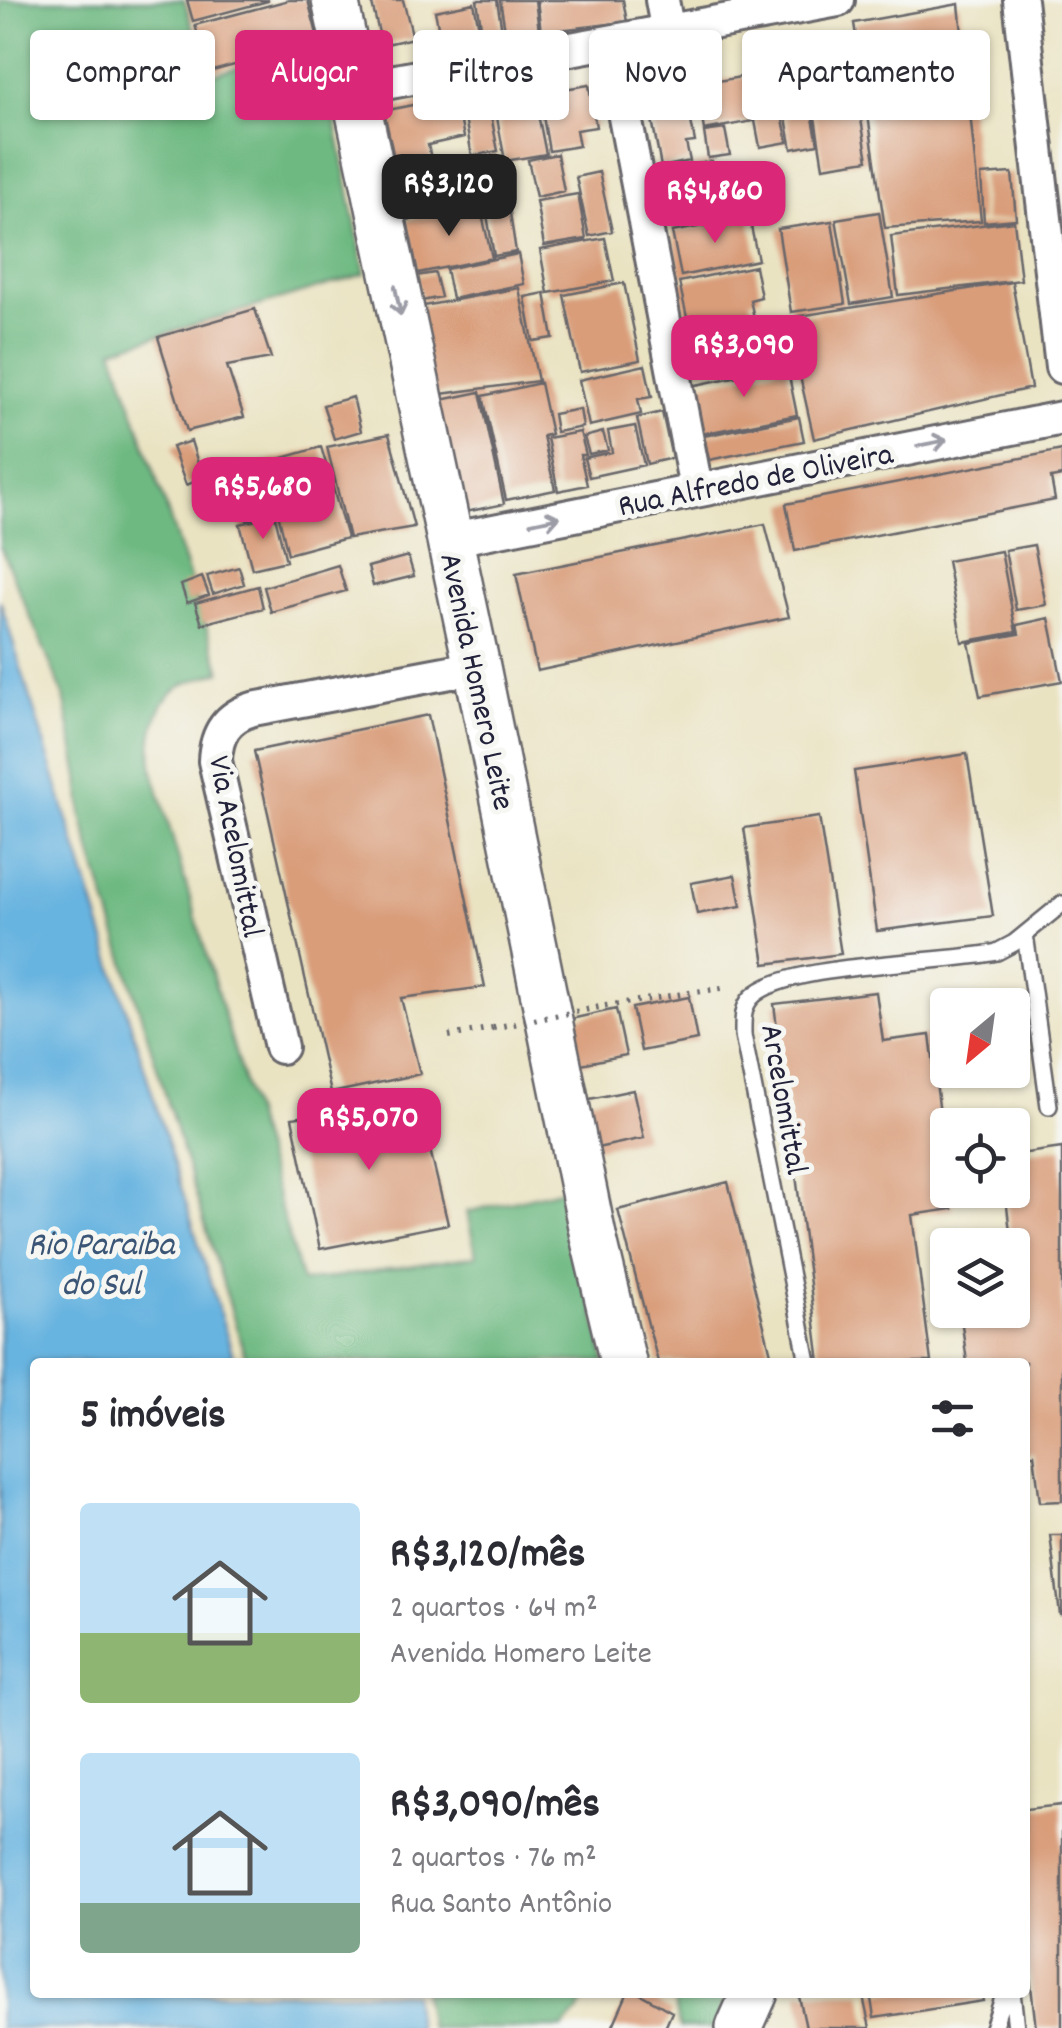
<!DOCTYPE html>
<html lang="pt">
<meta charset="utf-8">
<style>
body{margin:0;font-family:Dekko,sans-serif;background:#f2f2f3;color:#2b2b33;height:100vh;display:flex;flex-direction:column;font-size:38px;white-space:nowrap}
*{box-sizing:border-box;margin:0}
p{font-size:32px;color:#7c7c81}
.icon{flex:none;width:55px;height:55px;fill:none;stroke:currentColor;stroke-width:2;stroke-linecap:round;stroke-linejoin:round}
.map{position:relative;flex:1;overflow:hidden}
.panel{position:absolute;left:30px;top:1358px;width:1000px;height:640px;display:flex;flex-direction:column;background:#fff;border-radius:10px;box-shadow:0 2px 8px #0004}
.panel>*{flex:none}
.top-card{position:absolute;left:30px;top:30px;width:1002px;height:90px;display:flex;gap:20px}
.needle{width:65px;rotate:209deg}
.fabs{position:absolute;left:930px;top:988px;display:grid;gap:20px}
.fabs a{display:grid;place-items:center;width:100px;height:100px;border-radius:10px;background:#fff;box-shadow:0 2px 8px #0004;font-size:50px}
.price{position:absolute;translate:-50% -85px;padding:0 22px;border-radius:20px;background:#db2777;color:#fff;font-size:32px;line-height:65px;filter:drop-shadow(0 2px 5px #0008)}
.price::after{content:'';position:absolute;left:50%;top:60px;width:30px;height:22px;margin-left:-15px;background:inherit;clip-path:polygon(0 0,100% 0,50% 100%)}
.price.current{background:#222;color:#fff}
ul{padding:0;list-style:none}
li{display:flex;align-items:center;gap:30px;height:250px;padding:0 50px}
li span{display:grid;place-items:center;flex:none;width:280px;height:200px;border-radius:10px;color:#555}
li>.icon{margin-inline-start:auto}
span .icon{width:120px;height:120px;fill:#fffc;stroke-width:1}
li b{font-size:42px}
h2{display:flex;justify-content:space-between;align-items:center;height:120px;padding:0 50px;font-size:42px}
.chip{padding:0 35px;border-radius:10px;background:#fff;box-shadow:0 2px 8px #0004;font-size:35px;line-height:90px}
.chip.current{background:#db2777;color:#fff}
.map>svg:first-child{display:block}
.forest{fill:#6eb982;stroke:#486e5e;stroke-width:2.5}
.water{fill:#67b4e0;stroke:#446b8e;stroke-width:2.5}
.building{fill:#d99d7a}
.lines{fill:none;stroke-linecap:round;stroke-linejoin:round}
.lane-casing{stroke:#68666a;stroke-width:20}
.street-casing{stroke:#68666a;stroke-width:38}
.secondary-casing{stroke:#68666a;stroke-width:50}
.path{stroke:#68666a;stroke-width:6;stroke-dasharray:2.5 8;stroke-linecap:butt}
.lane{stroke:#fff;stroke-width:15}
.street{stroke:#fff;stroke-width:32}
.secondary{stroke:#fff;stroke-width:45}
.path-bridge{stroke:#68666a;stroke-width:6;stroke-dasharray:2.5 8;stroke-linecap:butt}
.oneway{stroke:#9c9ca7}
.labels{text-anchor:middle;stroke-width:10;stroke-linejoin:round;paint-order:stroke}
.street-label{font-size:32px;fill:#22223b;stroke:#f6f6f2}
.water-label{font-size:35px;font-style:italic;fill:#3a5575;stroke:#f6f6f2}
</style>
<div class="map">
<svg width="1062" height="2028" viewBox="0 0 1062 2028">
<rect width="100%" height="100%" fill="#f6f6f2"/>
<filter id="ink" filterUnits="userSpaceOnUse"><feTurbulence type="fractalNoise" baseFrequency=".01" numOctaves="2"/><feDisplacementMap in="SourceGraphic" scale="20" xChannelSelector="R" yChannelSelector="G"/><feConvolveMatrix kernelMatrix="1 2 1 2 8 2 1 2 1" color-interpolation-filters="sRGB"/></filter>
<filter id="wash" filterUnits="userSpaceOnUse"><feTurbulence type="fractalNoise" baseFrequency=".0048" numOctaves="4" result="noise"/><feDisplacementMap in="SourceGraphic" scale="40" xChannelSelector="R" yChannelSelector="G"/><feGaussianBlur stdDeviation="2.25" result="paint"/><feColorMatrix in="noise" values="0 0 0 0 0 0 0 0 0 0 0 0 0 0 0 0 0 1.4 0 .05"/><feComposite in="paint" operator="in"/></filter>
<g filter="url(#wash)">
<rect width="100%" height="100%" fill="#eae3c2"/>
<path class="forest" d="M 0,0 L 184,0 L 208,76 L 320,43 L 365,274 L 113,349 L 221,671 C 209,676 195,679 183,685 C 154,700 148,742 153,771 L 302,1282 L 476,1256 L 467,1212 L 568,1188 L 605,1362 L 247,1362 L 93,858 L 82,816 L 79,777 L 64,696 L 0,546 Z
M 423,1993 L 423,1992 L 587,1993 L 578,2012 L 563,2028 L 429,2028 Z
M 672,1993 L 726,1993 L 715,2028 L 680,2028 Z"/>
<path class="water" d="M 0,600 L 235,1362 L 35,1362 L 35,1992 L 413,1993 L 417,2028 L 0,2028 Z"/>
<g id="blocks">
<path class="building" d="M 187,0 L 268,0 L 268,1 L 193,21 Z
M 289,0 L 308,0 L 319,42 L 209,72 L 195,25 Z
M 371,0 L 403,0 L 413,38 L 382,45 Z
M 477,0 L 497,0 L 504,43 L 484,46 Z
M 500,0 L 535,0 L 539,31 L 506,36 Z
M 537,0 L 623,0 L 627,22 L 541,32 Z
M 474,3 L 483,48 L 444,56 L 435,11 Z
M 959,4 L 981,221 L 885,228 L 854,23 Z
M 779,56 L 790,110 L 781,111 L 788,142 L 760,147 L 751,100 L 753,121 L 704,130 L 696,85 L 746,76 L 743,63 Z
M 851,61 L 868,160 L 823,167 L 807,68 Z
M 681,70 L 695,142 L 686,143 L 690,161 L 661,167 L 644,77 Z
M 589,85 L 596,127 L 576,130 L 579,146 L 549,151 L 539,93 Z
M 486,90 L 498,151 L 472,156 L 461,96 Z
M 534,94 L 546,154 L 505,161 L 494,101 Z
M 455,96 L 464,137 L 428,145 L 442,208 L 406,215 L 384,111 Z
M 811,108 L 818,144 L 792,149 L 785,113 Z
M 725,129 L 730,155 L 708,158 L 704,132 Z
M 557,154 L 564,191 L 536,197 L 528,160 Z
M 497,155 L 506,194 L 462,205 L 452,165 Z
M 712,161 L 713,168 L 738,163 L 745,199 L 667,215 L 658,172 Z
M 599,172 L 612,231 L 589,236 L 576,177 Z
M 1012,173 L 1016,219 L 984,222 L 981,175 Z
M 578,194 L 586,239 L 544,246 L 536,201 Z
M 508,200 L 516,252 L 494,256 L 485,203 Z
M 480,206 L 492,258 L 418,273 L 407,220 Z
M 879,212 L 893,297 L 851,304 L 836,219 Z
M 749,217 L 758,260 L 681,276 L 672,232 Z
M 832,221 L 845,304 L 791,312 L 778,229 Z
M 1014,221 L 1021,280 L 898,295 L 891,236 Z
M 605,238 L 614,281 L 548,293 L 540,250 Z
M 518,254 L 524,284 L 452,299 L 446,269 Z
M 755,266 L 761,297 L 750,300 L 755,322 L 691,335 L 679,282 Z
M 435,273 L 441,297 L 422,301 L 416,276 Z
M 1012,282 L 1031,388 L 814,439 L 787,318 Z
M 624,283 L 640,360 L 580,372 L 564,295 Z
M 519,288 L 538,381 L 433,395 L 413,308 Z
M 545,293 L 553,338 L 533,341 L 525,297 Z
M 255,309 L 271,358 L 227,366 L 244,417 L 187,431 L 158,337 Z
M 645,365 L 652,397 L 638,399 L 641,414 L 589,426 L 579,380 Z
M 787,366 L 797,415 L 701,434 L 691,386 Z
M 540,383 L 551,434 L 543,436 L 555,490 L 506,500 L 483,396 Z
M 480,392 L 504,504 L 456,514 L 432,402 Z
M 353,397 L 361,431 L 334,439 L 323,405 Z
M 580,409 L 583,427 L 556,432 L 553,414 Z
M 662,412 L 672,458 L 647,464 L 637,418 Z
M 799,417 L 804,441 L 709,460 L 704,436 Z
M 635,426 L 644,465 L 589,477 L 584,458 L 612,452 L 608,431 Z
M 580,432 L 586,455 L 580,455 L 587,485 L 558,491 L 547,438 Z
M 603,432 L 608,450 L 589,454 L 584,437 Z
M 389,434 L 414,527 L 349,538 L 327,447 Z
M 191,441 L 203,479 L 186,485 L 172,447 Z
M 321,447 L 329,474 L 238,500 L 230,473 Z
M 1062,450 L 1062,476 L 1051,478 L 1055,500 L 795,551 L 786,504 Z
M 331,481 L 347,538 L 288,554 L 278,513 L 319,502 L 315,486 Z
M 309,483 L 314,501 L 247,520 L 242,502 Z
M 275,516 L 286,561 L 252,569 L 240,524 Z
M 765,524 L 789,617 L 537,671 L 516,574 Z
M 1034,545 L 1046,605 L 1016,610 L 1005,550 Z
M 1001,551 L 1016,632 L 962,642 L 947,561 Z
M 408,556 L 414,576 L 373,586 L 368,567 Z
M 338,565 L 346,591 L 271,612 L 264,587 Z
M 239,567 L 244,584 L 213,594 L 207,576 Z
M 202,577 L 209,595 L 187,603 L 181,585 Z
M 258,586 L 263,608 L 202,624 L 195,603 Z
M 1049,618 L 1062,681 L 980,696 L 969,643 L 1019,634 L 1017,625 Z
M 428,715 L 485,987 L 401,998 L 420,1074 L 331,1093 L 254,751 Z
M 967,754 L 993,916 L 877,931 L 854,771 Z
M 819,817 L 841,954 L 765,964 L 744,828 Z
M 735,875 L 741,906 L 697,914 L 691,883 Z
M 876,992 L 883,1041 L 930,1035 L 952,1209 L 912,1215 L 931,1362 L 820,1362 L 774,1004 Z
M 689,997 L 697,1040 L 641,1051 L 632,1008 Z
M 616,1009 L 626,1055 L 581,1064 L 571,1019 Z
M 633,1090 L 644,1138 L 597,1148 L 585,1100 Z
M 418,1100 L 448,1224 L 320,1249 L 292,1118 Z
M 1062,1148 L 1062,1501 L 1040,1502 L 1034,1454 L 1025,1455 L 1025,1362 L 967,1362 L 960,1310 L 1012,1310 L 1012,1282 L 1016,1282 L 1005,1190 L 1012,1190 L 1012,1155 Z
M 728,1182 L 773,1362 L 658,1362 L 618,1210 Z
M 1050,1535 L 1062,1535 L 1062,1615 L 1060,1615 Z
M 1062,1805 L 1062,2028 L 1036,2028 L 1025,1936 L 1025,1809 Z
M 628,1992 L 637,1992 L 672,2012 L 665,2028 L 612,2028 Z
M 798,1992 L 862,1992 L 870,2028 L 806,2028 Z
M 870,1992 L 982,1992 L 983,2001 L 874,2018 Z"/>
</g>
</g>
<g filter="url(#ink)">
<use href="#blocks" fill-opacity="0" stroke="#68666a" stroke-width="2.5"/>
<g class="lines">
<g class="lane-casing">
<path id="lane" d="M 1025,934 L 1049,1106
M 808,1362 L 743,1035 C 743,1022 742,1008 751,998 C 783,962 945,964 997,952 L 1014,943 L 1062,904
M 1012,1992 L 1016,2028
M 993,2028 L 1005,1992"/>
</g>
<g class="street-casing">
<path id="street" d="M 662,0 L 668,33
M 1020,0 L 1062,367
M 611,44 L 696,488
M 352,89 L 838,0
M 449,540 L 1062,418
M 281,1047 L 215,761 C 216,734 226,717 253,709 L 477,667"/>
</g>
<g class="secondary-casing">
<path id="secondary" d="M 335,0 L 477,667 L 593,1236 L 623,1362
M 739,2028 L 755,1992"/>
</g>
<path class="path" d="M 605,1006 L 728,987
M 449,1036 L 493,1028"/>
<use href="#lane" class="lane"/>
<use href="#street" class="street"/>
<use href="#secondary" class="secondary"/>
<path class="path-bridge" d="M 493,1028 L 605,1006"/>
</g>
<defs><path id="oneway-shaft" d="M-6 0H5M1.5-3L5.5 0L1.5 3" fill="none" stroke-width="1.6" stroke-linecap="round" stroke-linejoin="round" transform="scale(2.5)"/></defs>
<g class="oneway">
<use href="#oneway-shaft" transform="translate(398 301) rotate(78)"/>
<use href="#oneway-shaft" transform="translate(932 443) rotate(-11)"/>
<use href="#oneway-shaft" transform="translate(545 520) rotate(-12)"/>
</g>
</g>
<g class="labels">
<g class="street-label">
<text transform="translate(755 478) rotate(-11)" y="11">Rua Alfredo de Oliveira</text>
<text transform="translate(479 681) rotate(78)" y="11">Avenida Homero Leite</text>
<text transform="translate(238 846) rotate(79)" y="11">Via Acelomittal</text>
<text transform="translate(786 1099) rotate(80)" y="11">Arcelomittal</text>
</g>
<g class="water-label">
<text x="101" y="1254">Rio Paraiba<tspan x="101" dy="40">do Sul</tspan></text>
</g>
</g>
</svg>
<div class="fabs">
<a><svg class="needle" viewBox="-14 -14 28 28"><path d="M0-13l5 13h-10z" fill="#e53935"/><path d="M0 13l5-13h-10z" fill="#7c7c81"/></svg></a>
<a><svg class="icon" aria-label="locate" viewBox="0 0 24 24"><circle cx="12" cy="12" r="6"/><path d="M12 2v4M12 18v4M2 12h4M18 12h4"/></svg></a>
<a><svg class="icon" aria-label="layers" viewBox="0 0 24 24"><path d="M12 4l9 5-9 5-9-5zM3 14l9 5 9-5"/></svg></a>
</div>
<b class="price current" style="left:449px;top:239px">R$3,120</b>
<b class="price" style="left:715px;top:246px">R$4,860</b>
<b class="price" style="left:744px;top:400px">R$3,090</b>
<b class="price" style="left:263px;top:542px">R$5,680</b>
<b class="price" style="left:369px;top:1173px">R$5,070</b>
<div class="top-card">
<a class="chip">Comprar</a>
<a class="chip current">Alugar</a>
<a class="chip">Filtros</a>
<a class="chip">Novo</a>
<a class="chip">Apartamento</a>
</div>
<section class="panel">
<h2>5 imóveis<svg class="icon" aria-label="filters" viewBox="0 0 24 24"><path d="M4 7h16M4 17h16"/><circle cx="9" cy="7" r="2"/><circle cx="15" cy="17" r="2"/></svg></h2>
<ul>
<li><span style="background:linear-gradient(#bfe0f5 65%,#8fb573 0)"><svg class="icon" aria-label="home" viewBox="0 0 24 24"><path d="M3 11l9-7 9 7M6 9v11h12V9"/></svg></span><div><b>R$3,120/mês</b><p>2 quartos · 64 m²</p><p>Avenida Homero Leite</p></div></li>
<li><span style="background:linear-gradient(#bfe0f5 75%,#7fa58c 0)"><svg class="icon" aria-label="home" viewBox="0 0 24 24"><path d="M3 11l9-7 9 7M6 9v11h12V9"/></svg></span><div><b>R$3,090/mês</b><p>2 quartos · 76 m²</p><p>Rua Santo Antônio</p></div></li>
</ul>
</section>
</div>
